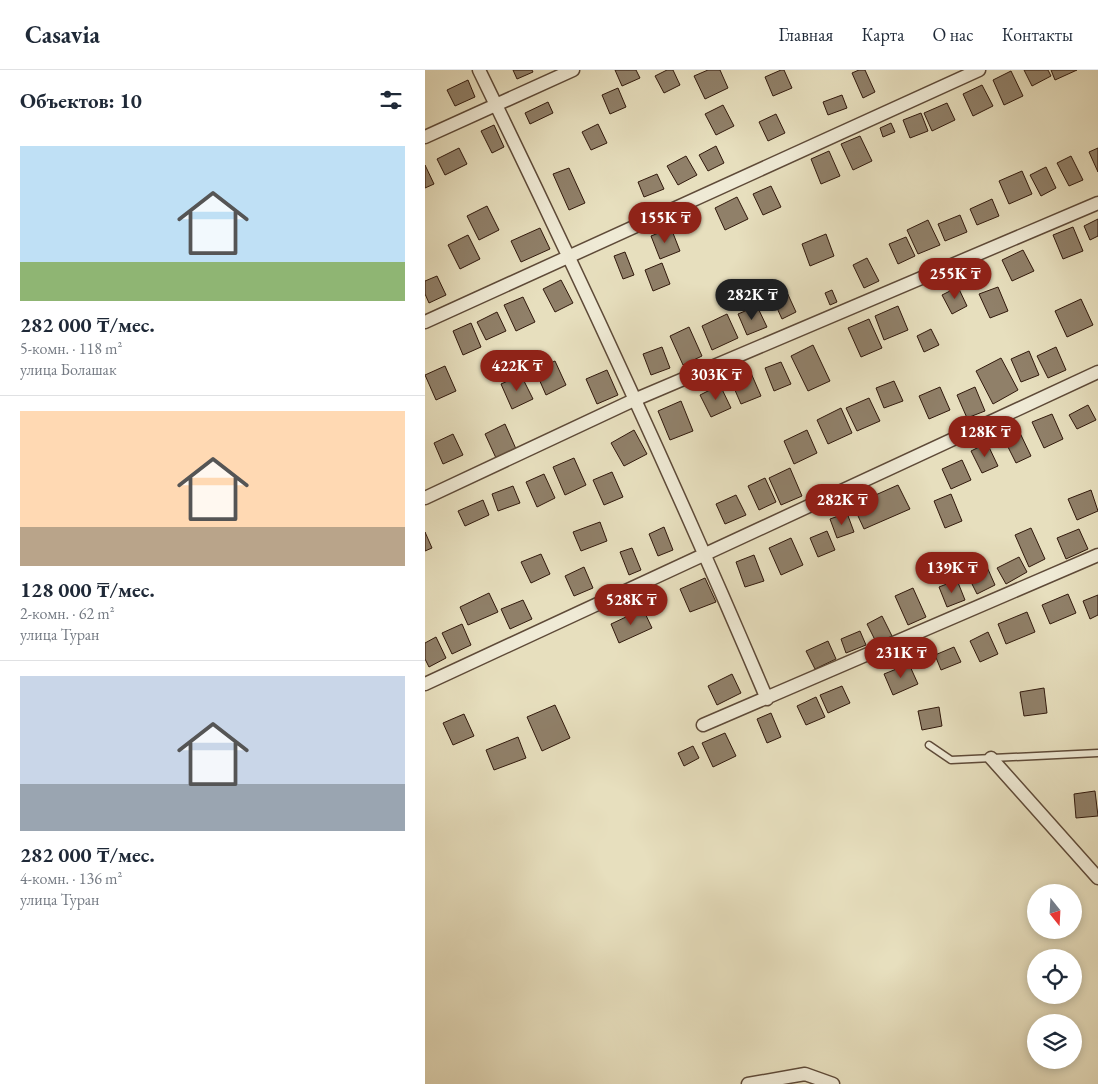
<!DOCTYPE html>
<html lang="ru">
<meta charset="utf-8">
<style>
body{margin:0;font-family:"EB Garamond",serif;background:#f6f6f7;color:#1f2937;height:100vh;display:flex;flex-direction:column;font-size:19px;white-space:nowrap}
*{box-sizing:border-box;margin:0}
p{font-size:16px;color:#747a83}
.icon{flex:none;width:28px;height:28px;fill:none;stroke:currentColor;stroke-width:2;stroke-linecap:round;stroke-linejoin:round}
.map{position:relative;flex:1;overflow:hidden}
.sheet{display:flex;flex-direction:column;background:#fff;width:425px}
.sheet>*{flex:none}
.needle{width:32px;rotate:162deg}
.tools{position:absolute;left:602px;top:814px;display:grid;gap:10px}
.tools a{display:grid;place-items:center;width:55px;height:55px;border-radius:50%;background:#fff;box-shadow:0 2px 8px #0003;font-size:25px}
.price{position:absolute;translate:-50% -42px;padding:0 11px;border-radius:18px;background:#8f2418;color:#fff;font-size:16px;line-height:32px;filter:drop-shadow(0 1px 2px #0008)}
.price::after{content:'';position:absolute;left:50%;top:30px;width:15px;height:11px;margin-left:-8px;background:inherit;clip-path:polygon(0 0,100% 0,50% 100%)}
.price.selected{background:#222;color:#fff}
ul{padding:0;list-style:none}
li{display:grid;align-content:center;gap:10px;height:265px;padding:0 20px}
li+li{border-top:1px solid #e0e1e3}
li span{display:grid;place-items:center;height:155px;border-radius:0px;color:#555}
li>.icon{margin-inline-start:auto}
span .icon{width:90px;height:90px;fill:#fffc;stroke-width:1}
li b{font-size:21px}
h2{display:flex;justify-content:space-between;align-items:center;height:60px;padding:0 20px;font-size:21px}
header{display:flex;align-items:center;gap:30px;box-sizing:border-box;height:70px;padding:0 25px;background:#fff;border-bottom:1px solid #e0e1e3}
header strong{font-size:24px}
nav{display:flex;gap:28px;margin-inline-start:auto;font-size:18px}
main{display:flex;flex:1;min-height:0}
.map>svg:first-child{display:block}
.building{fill:#908069;stroke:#31190c}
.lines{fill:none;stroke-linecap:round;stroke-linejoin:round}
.lane-casing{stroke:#5e4a38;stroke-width:9}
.street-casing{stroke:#5e4a38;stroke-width:15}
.lane{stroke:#efead5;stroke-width:6}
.street{stroke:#efead5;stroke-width:12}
</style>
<header>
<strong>Casavia</strong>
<nav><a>Главная</a><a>Карта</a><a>О нас</a><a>Контакты</a></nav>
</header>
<main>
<section class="sheet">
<h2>Объектов: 10<svg class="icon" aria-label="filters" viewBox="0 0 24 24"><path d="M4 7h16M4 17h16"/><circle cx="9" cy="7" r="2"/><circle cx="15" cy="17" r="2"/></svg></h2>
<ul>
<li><span style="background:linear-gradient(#bfe0f5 75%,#8fb573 0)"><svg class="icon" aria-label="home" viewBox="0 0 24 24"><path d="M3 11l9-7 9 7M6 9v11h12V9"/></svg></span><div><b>282 000 ₸/мес.</b><p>5-комн. · 118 m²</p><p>улица Болашак</p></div></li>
<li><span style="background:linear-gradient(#ffd9b3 75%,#b9a48a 0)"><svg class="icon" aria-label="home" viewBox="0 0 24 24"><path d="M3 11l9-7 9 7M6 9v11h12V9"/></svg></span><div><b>128 000 ₸/мес.</b><p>2-комн. · 62 m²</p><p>улица Туран</p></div></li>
<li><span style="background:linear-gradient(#c9d6e8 70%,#9aa5b1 0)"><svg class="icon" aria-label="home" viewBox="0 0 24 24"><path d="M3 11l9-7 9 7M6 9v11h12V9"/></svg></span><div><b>282 000 ₸/мес.</b><p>4-комн. · 136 m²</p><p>улица Туран</p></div></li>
</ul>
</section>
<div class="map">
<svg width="673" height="1014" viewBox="0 0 673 1014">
<rect width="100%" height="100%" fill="#e7dfbe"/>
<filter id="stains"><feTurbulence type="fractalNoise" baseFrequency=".004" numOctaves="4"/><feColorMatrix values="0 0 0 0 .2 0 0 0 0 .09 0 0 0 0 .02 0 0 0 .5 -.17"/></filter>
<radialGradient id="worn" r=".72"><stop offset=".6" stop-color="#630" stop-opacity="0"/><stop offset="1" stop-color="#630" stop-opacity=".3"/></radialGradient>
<path class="building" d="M 88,0 L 107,0 L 108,2 L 92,9 Z
M 190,0 L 211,0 L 215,8 L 197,16 Z
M 242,0 L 248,0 L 255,15 L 239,23 L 230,6 Z
M 283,0 L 295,0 L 303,18 L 280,29 L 269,6 Z
M 356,0 L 359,0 L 367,18 L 348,26 L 340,7 Z
M 434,0 L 440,0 L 450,22 L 438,28 L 427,3 Z
M 599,0 L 623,0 L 626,6 L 607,16 Z
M 626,0 L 652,0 L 630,10 Z
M 586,1 L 598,26 L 579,35 L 568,10 Z
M 43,10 L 50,27 L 30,36 L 22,20 Z
M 557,15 L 568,36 L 548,46 L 538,24 Z
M 193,18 L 201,37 L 185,44 L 177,25 Z
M 417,25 L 422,38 L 403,45 L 398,32 Z
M 123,32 L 128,43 L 105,54 L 100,43 Z
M 522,33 L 530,50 L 507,61 L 499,43 Z
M 298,35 L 309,56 L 291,65 L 280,44 Z
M 496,43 L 503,61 L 485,68 L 478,50 Z
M 351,44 L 360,63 L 343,71 L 334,52 Z
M 466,53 L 470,62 L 458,67 L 455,58 Z
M 173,54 L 182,73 L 166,80 L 157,62 Z
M 69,55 L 79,77 L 67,83 L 56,61 Z
M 435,66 L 447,91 L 428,100 L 416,74 Z
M 291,76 L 299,93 L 283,101 L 274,85 Z
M 34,78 L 42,94 L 20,105 L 12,89 Z
M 673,78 L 673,102 L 664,82 Z
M 404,81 L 415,106 L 396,114 L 386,89 Z
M 261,86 L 272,105 L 253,115 L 242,96 Z
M 646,86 L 658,110 L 644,116 L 632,93 Z
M 0,95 L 9,114 L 0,118 Z
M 621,97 L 631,118 L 616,126 L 605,105 Z
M 144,98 L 160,133 L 144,140 L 128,104 Z
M 597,101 L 607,124 L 584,134 L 574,111 Z
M 232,104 L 239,119 L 219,127 L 213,112 Z
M 346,116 L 356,137 L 338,145 L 328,124 Z
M 312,127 L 323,149 L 300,160 L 290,138 Z
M 567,129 L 574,146 L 552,155 L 545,139 Z
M 62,136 L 74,160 L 54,170 L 42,146 Z
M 535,145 L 542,162 L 520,171 L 513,154 Z
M 673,149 L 673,166 L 665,170 L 659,156 Z
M 503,150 L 515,175 L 493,184 L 482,160 Z
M 648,157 L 658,181 L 638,189 L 628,165 Z
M 115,158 L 125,179 L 96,192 L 86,171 Z
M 246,158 L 255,181 L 235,189 L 226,166 Z
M 401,164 L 409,186 L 385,196 L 377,174 Z
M 43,165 L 55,189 L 35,199 L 23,175 Z
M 481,167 L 490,186 L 473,194 L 464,174 Z
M 598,180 L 609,201 L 587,211 L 577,190 Z
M 200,182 L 209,205 L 198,209 L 189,186 Z
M 442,188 L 454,211 L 439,218 L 428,195 Z
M 237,193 L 245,214 L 228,221 L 220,200 Z
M 12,206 L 21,225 L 4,233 L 0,224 L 0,211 Z
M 136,210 L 148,233 L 130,242 L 118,219 Z
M 533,217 L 542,236 L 527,244 L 517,225 Z
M 573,217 L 583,241 L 565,248 L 554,224 Z
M 360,218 L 371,242 L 357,249 L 346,225 Z
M 407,220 L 412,232 L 405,235 L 400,223 Z
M 98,227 L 110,252 L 91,261 L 79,235 Z
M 656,229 L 668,255 L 642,267 L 630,241 Z
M 332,236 L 342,257 L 322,265 L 313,244 Z
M 473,236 L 483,260 L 459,270 L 450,246 Z
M 72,242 L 81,261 L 61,270 L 52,252 Z
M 302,244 L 313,268 L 287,280 L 277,256 Z
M 444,249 L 457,278 L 436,287 L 423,258 Z
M 46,253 L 56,277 L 38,285 L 28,261 Z
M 264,257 L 277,286 L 258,295 L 245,266 Z
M 506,259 L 514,275 L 499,282 L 492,266 Z
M 388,275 L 405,311 L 383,321 L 366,286 Z
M 237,277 L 245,298 L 226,305 L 218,284 Z
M 631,277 L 641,300 L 623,308 L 612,286 Z
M 604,281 L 614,305 L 596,312 L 586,289 Z
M 576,288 L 593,320 L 568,334 L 551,301 Z
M 130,291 L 141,315 L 121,325 L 110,300 Z
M 356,292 L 366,314 L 349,321 L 340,298 Z
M 20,296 L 31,321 L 11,330 L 0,305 Z
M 182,300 L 193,325 L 172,334 L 161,309 Z
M 326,303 L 336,326 L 316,334 L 306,311 Z
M 96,305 L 108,329 L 87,339 L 76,314 Z
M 469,311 L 478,331 L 459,338 L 451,318 Z
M 295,315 L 306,338 L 286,347 L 275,325 Z
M 515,317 L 525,340 L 504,349 L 494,326 Z
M 550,317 L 560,341 L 542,348 L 532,325 Z
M 444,328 L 455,351 L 432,361 L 421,338 Z
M 256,331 L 268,361 L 245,370 L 233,341 Z
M 663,335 L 671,350 L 652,359 L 644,345 Z
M 416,338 L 427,363 L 403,374 L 392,350 Z
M 627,344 L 638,369 L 619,378 L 607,352 Z
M 80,354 L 91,379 L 71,388 L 60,364 Z
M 209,360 L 222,384 L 199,396 L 186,373 Z
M 382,360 L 392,383 L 369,394 L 359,371 Z
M 595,363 L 606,386 L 591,393 L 580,371 Z
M 28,364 L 38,385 L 18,394 L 9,373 Z
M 562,373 L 573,396 L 557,403 L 546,381 Z
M 149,388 L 161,415 L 140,425 L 128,397 Z
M 537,390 L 546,410 L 526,419 L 517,399 Z
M 365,398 L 377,426 L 356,435 L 344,408 Z
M 187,402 L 198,427 L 179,435 L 168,410 Z
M 119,404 L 130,428 L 112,437 L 101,412 Z
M 340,408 L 351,432 L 334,440 L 323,416 Z
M 473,415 L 485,439 L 439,459 L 428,435 Z
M 88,416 L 95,433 L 73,441 L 67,424 Z
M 666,420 L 673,441 L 652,450 L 643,429 Z
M 526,424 L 537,451 L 520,458 L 509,431 Z
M 311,425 L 321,445 L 300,454 L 291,434 Z
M 58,430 L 64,445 L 40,456 L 33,441 Z
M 422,443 L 429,462 L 412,468 L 405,449 Z
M 175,452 L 182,471 L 156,481 L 148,462 Z
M 239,457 L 248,480 L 233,486 L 224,464 Z
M 606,458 L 620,489 L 604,497 L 590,465 Z
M 654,459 L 663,479 L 641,489 L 632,468 Z
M 402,461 L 410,480 L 393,487 L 385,468 Z
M 0,462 L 7,478 L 0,481 Z
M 366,468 L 378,495 L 356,505 L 344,478 Z
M 207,478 L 216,500 L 204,505 L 195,482 Z
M 116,484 L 125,504 L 106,513 L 96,492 Z
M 329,485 L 339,511 L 320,517 L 311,492 Z
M 594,487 L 602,502 L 581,514 L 572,498 Z
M 558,488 L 570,515 L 552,524 L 539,498 Z
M 159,497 L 168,518 L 149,526 L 140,506 Z
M 280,508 L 291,532 L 265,542 L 255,519 Z
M 532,510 L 540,530 L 522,537 L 514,517 Z
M 488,518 L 501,547 L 483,555 L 470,526 Z
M 64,523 L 73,542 L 43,555 L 35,537 Z
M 643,524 L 651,543 L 625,554 L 617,535 Z
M 673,525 L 673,545 L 665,549 L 658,531 Z
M 98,530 L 107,549 L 85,559 L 76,539 Z
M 218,539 L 227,558 L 194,573 L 186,554 Z
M 602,542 L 610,562 L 581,574 L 573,554 Z
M 457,546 L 467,566 L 452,574 L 442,554 Z
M 37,554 L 46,575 L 27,584 L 17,563 Z
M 435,561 L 441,575 L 421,583 L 416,569 Z
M 563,562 L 573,584 L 555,592 L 545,571 Z
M 11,567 L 21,588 L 4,597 L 0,589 L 0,573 Z
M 403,571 L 411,589 L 390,599 L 381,581 Z
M 529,577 L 536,592 L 516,600 L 510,585 Z
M 484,594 L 493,614 L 468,625 L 459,604 Z
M 307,604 L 316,623 L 292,635 L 283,616 Z
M 417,616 L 425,633 L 403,643 L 395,625 Z
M 619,618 L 622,643 L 599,646 L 595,622 Z
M 391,627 L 400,647 L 381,655 L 372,636 Z
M 130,635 L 145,668 L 117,681 L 102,647 Z
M 514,637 L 517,656 L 497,660 L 493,641 Z
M 346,643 L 356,667 L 342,673 L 332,649 Z
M 39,644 L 49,666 L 28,675 L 18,653 Z
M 300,663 L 311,686 L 288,697 L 277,673 Z
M 93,667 L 101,688 L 69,700 L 61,680 Z
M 268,676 L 274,688 L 259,696 L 253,683 Z
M 670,721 L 673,746 L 651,748 L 649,724 Z"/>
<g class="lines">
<g class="lane-casing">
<path id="lane" d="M 504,675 L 526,690 L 673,683"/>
</g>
<g class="street-casing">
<path id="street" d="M 54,0 C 155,207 252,417 342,629
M 0,67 L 148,0
M 0,252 L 554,0
M 0,428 L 209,330 L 673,133
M 0,614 L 673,302
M 278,655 L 673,485
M 566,688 L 673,808
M 323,1014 L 380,1004 L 408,1014"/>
</g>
<use href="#lane" class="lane"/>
<use href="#street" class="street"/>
</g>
<rect width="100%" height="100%" filter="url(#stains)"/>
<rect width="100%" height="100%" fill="url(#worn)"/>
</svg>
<div class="tools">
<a><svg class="needle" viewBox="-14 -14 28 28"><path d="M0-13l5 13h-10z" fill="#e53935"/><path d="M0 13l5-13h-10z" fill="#747a83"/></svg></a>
<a><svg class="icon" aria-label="locate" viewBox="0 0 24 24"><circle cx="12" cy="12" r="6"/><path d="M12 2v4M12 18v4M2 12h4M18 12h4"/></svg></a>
<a><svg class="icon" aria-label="layers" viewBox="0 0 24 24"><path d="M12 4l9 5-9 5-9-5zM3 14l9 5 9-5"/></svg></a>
</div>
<b class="price" style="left:240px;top:174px">155K ₸</b>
<b class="price" style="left:530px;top:230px">255K ₸</b>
<b class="price selected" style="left:327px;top:251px">282K ₸</b>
<b class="price" style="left:92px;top:322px">422K ₸</b>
<b class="price" style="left:291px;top:331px">303K ₸</b>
<b class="price" style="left:560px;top:388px">128K ₸</b>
<b class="price" style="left:417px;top:456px">282K ₸</b>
<b class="price" style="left:527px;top:524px">139K ₸</b>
<b class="price" style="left:206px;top:556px">528K ₸</b>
<b class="price" style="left:476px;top:609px">231K ₸</b>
</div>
</main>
